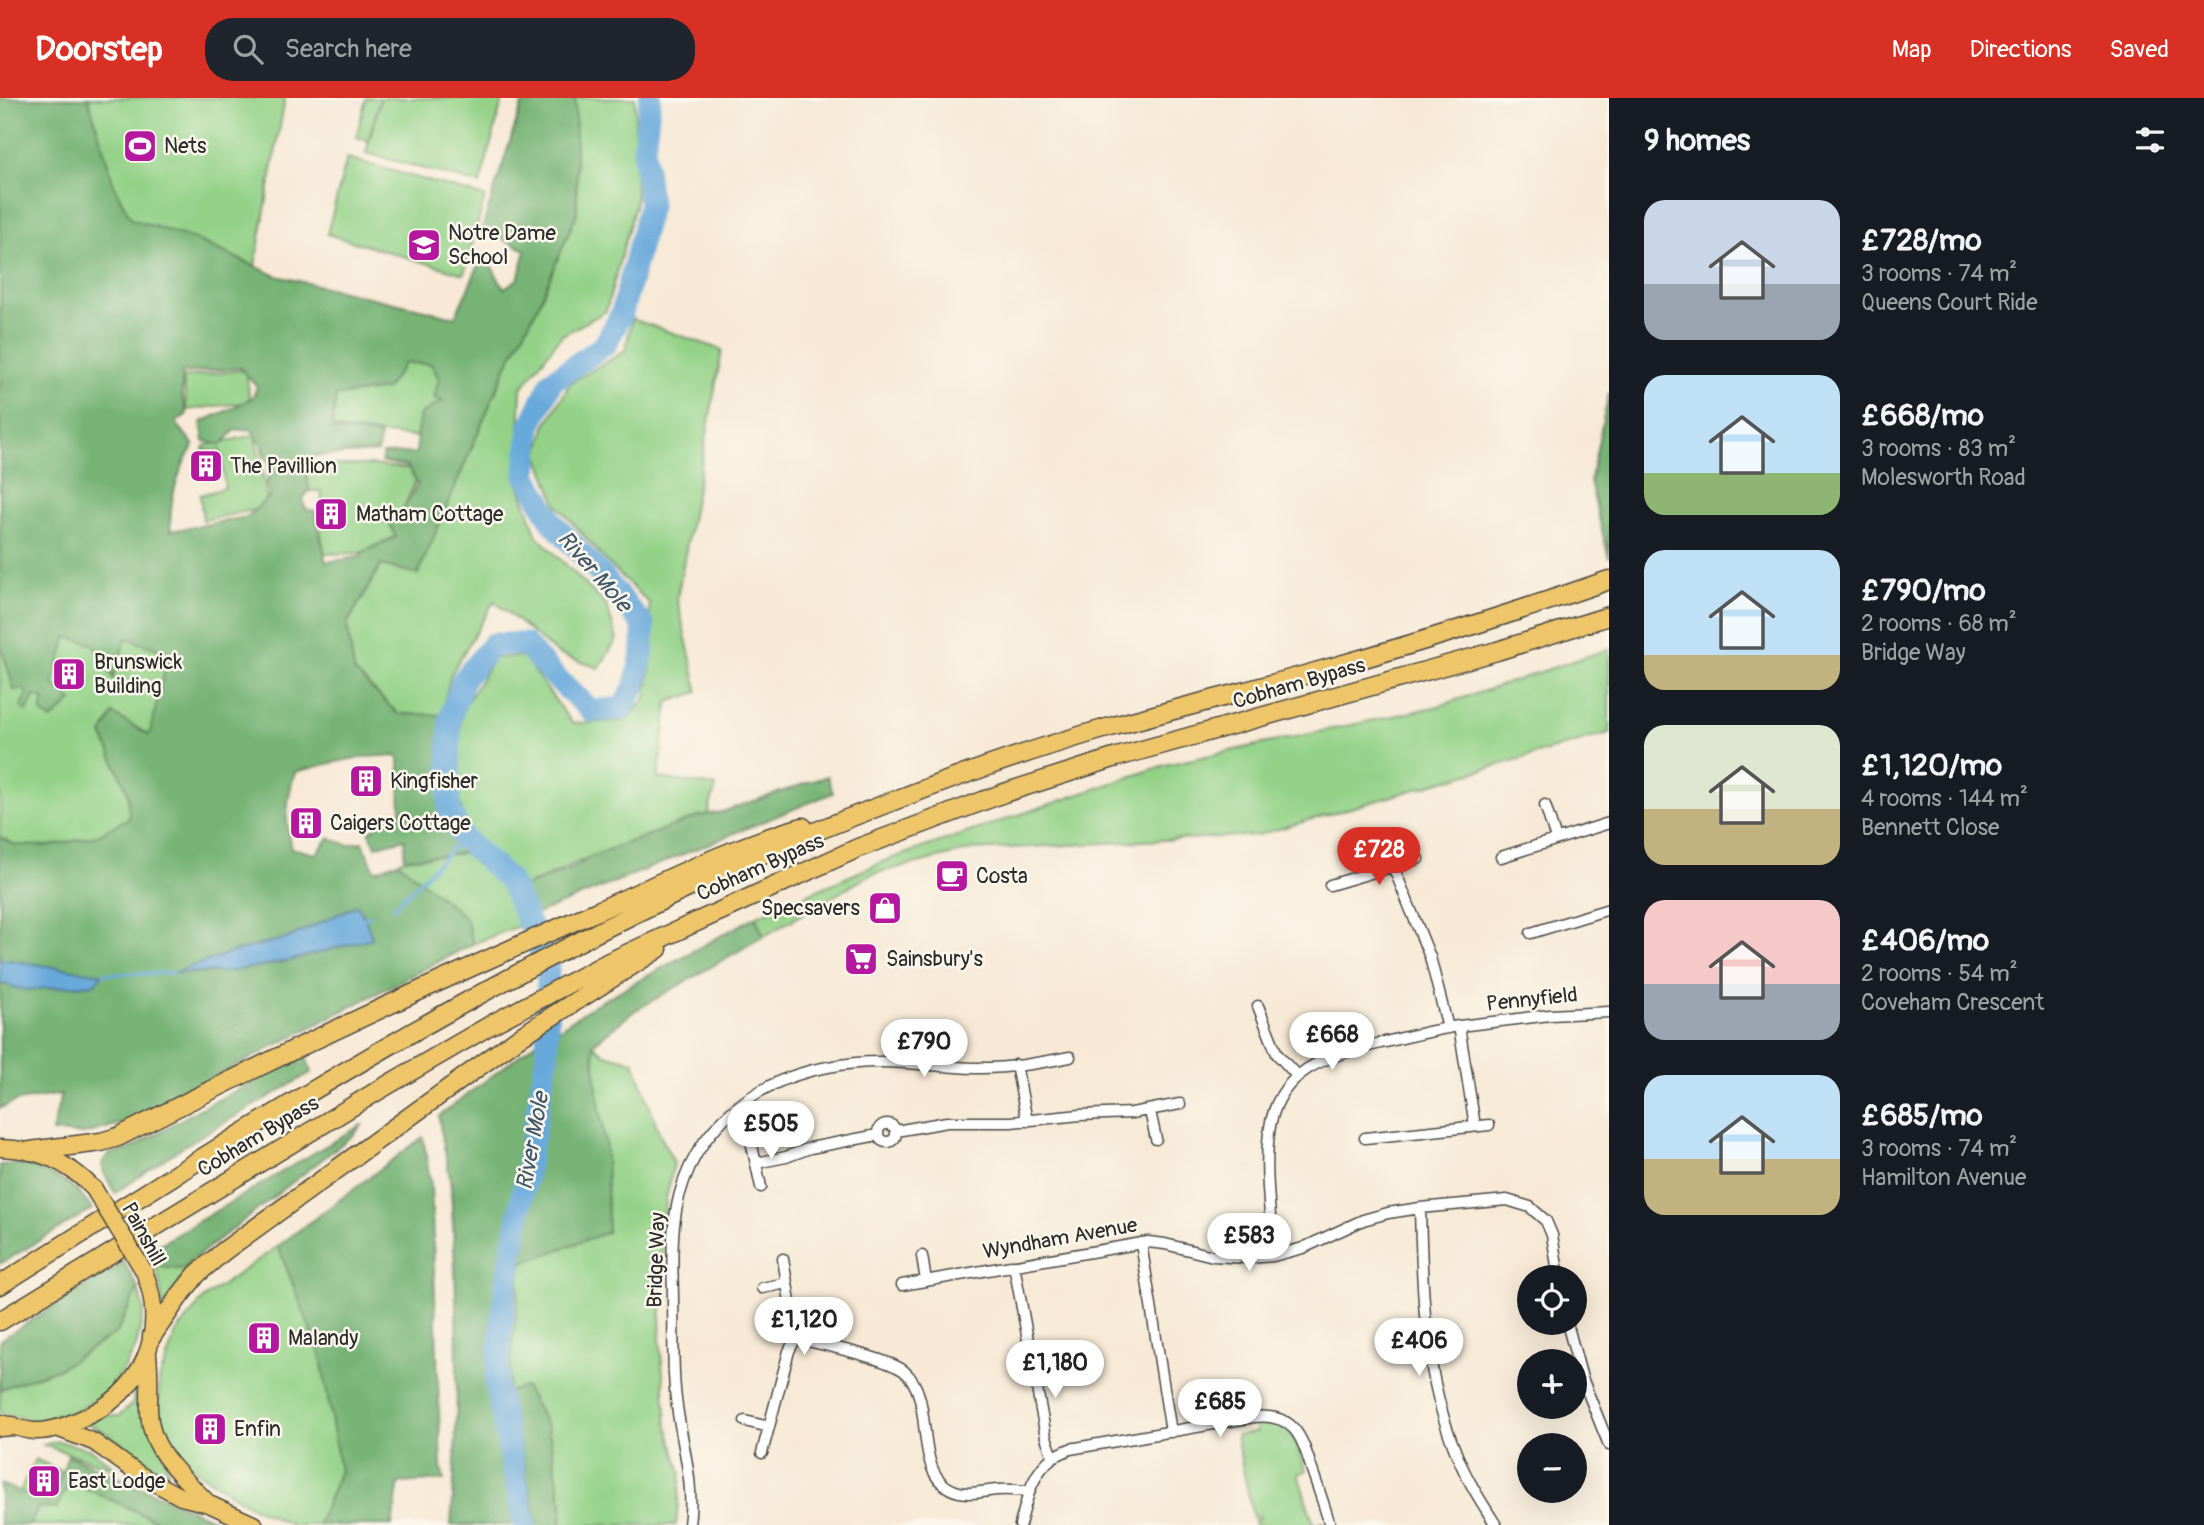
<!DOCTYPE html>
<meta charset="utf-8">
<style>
body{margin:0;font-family:Pangolin,sans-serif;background:#20242c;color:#f1f3f6;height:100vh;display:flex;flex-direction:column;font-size:26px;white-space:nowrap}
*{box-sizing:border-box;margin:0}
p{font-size:23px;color:#9ea1a6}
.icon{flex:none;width:38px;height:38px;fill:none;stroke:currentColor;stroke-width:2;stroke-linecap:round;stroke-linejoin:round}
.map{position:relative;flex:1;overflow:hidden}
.panel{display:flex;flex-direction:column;background:#171b24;width:595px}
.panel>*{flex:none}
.tools{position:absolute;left:1517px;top:1167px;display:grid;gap:14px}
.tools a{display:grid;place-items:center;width:70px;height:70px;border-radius:50%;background:#171b24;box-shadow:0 7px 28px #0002;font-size:35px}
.price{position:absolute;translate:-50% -60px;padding:0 16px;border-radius:24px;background:#fff;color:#222;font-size:23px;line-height:46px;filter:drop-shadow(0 2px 4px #0008)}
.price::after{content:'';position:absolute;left:50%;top:42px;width:21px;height:16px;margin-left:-10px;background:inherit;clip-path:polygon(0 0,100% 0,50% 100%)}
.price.on{background:#d93025;color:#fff}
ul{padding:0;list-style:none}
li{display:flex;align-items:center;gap:21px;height:175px;padding:0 35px}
li span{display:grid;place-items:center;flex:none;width:196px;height:140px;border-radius:21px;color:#555}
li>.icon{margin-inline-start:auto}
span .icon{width:84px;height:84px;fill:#fffc;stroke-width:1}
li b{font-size:30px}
h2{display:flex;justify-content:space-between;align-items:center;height:84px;padding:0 35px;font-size:30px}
header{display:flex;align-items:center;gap:42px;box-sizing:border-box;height:98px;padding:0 35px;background:#d93025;color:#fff}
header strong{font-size:33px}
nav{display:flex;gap:38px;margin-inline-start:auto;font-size:24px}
.search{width:490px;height:63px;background:#20242c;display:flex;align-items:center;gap:18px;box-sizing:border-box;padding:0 24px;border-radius:28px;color:#9ea1a6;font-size:26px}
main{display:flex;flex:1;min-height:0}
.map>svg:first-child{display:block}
.green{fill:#93d187;stroke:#5f7e59;stroke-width:2}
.forest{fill:#76b374;stroke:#506f50;stroke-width:2;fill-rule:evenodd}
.water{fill:#68a9db;stroke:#4a6a83;stroke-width:2}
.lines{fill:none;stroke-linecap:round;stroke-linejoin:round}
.stream{stroke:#68a9db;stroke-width:3.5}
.river{stroke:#68a9db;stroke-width:23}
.street-casing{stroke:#4a4844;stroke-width:13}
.primary-casing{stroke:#4a4844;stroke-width:19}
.highway-casing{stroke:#4a4844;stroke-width:21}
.street{stroke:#fff;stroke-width:10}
.primary{stroke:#eec569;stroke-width:16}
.highway{stroke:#eec569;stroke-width:18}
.primary-bridge-casing{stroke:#4a4844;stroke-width:19;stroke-linecap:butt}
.primary-bridge{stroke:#eec569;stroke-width:16}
.labels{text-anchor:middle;stroke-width:5;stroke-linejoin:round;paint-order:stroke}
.poi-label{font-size:21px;fill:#2b2b2b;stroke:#fbf7ec;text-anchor:start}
.street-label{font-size:21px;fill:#2b2b2b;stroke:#fbf7ec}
.water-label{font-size:23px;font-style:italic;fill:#405769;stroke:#fbf7ec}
</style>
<header>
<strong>Doorstep</strong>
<div class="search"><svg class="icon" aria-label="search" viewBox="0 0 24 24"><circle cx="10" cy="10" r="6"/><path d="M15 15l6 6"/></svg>Search here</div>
<nav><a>Map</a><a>Directions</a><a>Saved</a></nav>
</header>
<main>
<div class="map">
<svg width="1609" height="1427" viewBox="0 0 1609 1427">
<rect width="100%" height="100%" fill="#fbf7ec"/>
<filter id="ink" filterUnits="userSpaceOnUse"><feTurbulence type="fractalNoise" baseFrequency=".0143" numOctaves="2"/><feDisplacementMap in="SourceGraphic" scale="14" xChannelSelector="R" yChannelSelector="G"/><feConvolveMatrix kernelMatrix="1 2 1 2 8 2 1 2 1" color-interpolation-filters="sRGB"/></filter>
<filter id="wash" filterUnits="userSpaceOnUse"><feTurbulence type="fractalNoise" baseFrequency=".00686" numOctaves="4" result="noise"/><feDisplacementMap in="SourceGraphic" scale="28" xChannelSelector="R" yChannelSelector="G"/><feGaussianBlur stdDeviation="1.57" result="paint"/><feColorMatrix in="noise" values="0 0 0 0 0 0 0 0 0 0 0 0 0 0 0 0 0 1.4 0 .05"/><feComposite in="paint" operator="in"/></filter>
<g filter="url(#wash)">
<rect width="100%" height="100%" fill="#f7e9d5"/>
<path class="green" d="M 88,0 L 285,0 L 255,168 L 194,141 L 131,121 L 115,90 Z
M 366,0 L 380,0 L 368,43 L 356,39 Z
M 381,0 L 503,0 L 480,86 L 366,55 Z
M 575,0 L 635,0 L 636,103 L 606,213 L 561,238 L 521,291 L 517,380 L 537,438 L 606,507 L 617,541 L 599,570 L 558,556 L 494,503 L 451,576 L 441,617 L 398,616 L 354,573 L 347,526 L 381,467 L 418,475 L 506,269 L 538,208 L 577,115 Z
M 0,30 L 22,420 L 202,504 L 192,817 L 0,792 Z
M 347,60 L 485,99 L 464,176 L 327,136 Z
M 632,221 L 722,252 L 677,500 L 698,594 L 668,604 L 658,680 L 716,688 L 708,716 L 590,759 L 521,790 L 503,766 L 469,734 L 457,696 L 461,614 L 494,560 L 523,558 L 572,625 L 626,623 L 646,600 L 652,558 L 649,505 L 606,463 L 557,407 L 538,357 L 545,329 L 570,285 L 625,253 Z
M 405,265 L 431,266 L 439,281 L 444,302 L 420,316 L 416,339 L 332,331 L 336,297 L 386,291 Z
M 246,272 L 250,304 L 187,312 L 183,279 Z
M 255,337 L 269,409 L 203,422 L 200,397 L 225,390 L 220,352 L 203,352 L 204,348 Z
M 305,367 L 372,367 L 421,372 L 400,417 L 396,438 L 361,455 L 325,456 L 320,432 L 348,427 L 344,404 L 322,405 L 321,393 L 309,393 Z
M 1609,551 L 1609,635 L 1258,737 L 971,752 L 872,776 L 764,838 L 755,819 L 887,762 L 1165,667 L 1439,608 Z
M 465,755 L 504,786 L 521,827 L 473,846 L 466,820 L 398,764 L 404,761 Z
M 593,946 L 605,956 L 634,964 L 660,1037 L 674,1065 L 666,1101 L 663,1137 L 660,1242 L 667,1326 L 681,1375 L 676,1427 L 561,1427 L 562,1406 L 548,1329 L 525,1289 L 508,1294 L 521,1165 L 608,1134 Z
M 278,1148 L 321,1258 L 340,1373 L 318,1427 L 291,1427 L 248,1407 L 186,1366 L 171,1344 L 158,1310 L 159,1282 L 176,1235 L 204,1200 Z
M 150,1152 L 162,1169 L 181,1171 L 193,1162 L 163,1210 L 159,1180 Z
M 138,1190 L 144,1212 L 136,1249 L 113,1291 L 77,1313 L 36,1323 L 0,1315 L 0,1291 L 60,1270 L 117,1234 Z
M 143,1282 L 169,1376 C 140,1362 117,1338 87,1325 L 103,1317 L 119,1318 L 133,1305 L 134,1293 Z
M 1264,1323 C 1293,1326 1298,1349 1306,1373 L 1298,1376 L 1314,1427 L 1323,1424 L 1324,1427 L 1255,1427 L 1254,1422 L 1260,1420 L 1259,1417 L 1253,1419 L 1236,1338 L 1257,1334 L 1255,1324 Z
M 58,1343 L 92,1352 L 118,1372 L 44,1347 Z
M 35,1361 L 61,1373 L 60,1380 L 48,1404 L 20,1393 Z
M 70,1383 L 166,1427 L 30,1427 L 38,1409 L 56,1411 Z"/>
<path class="forest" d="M 0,0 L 88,0 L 115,90 L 131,121 L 194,141 L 277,178 L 455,219 L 484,156 L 504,190 L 518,181 L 526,152 L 482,131 L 524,0 L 575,0 L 577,115 L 538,208 L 506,269 L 418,476 L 381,467 L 347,526 L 354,573 L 398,616 L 441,617 C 437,663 438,716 465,755 L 404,761 L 405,741 L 376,748 L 369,734 L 387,721 L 401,717 L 399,659 C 364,655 330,665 295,674 C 287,700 284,723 291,750 L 316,756 L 329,740 L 347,747 L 362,744 L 375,773 L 398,764 L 466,820 L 473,846 L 210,981 L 138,1021 L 84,1036 L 52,1034 L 61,996 L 17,1003 L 0,1010 L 0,739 L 15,747 L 49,748 L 96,738 L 129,720 L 128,695 L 102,636 L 113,616 L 149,637 L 169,555 L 126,540 L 113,580 L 93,546 L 67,539 L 53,586 L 72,603 L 51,622 L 41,614 L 44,601 L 34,598 L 27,614 L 21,609 L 27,596 L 24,591 L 14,592 L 0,544 ZM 405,265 L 431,266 L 439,281 L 434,300 L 443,303 L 420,316 L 416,355 L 383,356 L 381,364 L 407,368 L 418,386 L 400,417 L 389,424 L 396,439 L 361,455 L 361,459 L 326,464 L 315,413 L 305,411 L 303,400 L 309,393 L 305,367 L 312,358 L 378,354 L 380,337 L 332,331 L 336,298 L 386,291 ZM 240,270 L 257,288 L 253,299 L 233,310 L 201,324 L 204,343 L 221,347 L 235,332 L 251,331 L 261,346 L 263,357 L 269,364 L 267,386 L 271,397 L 247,419 L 171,433 C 168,404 178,371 194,347 L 176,325 L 187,316 L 182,298 L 182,275 Z
M 1609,294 L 1609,460 L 1590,384 Z
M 827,678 L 833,695 L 532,818 L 521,790 L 575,769 L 590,759 L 699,718 L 722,714 Z
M 755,819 L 764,838 L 633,914 L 593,946 L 597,992 L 606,1049 L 608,1134 L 521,1165 L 553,973 L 557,932 L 596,906 Z
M 538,943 L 538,960 L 491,1227 L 488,1295 L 516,1427 L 451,1427 C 460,1316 458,1203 451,1092 C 450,1067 441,1043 439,1018 Z
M 305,958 L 312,974 L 182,1049 L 115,1095 L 104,1075 L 102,1065 L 109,1056 L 128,1052 L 198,1012 Z
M 363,1026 L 353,1037 L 181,1171 L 162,1169 L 150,1152 Z
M 423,1039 L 431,1088 L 441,1368 L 444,1382 L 399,1385 L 392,1427 L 318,1427 L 340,1373 L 321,1258 L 278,1148 Z
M 23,1066 C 55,1077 72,1083 92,1111 L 0,1166 L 0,1067 Z
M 124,1164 L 138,1190 L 117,1234 L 60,1270 L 0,1291 L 0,1242 Z
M 525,1289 L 548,1329 L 562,1406 L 561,1427 L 537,1427 L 508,1294 Z
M 68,1357 L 226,1427 L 166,1427 L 70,1383 L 56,1411 L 38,1409 L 30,1427 L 0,1427 L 0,1386 L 48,1404 L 60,1380 Z"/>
<path class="water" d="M 357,807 L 365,820 L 372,840 L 289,863 L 226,874 L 173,875 L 233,854 L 288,840 Z
M 0,861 L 103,876 L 94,886 L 24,892 L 0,885 Z"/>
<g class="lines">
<path class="stream" d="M 393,810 L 463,740
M 365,820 L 371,817
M 103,876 L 173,875"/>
<path class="river" d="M 525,1427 L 496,1286 L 504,1201 L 547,959 L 548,868 L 510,783 L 463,740 L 449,711 L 450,621 L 463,582 L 493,546 L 525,546 L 557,581 L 592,613 L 623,610 L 635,588 L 643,552 L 643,527 L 602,478 L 552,424 L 526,377 L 530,328 L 552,283 L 605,247 L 622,215 L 650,107 L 644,51 L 650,0"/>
</g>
</g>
<g filter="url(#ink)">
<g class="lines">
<g class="street-casing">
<path id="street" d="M 1545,707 L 1556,741
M 1501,759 L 1609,725
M 1393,768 L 1430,859 L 1448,930
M 1330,787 L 1418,761
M 1531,835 L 1609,811
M 1258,908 L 1277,956 L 1297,978
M 1459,928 L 1550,917 L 1609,914
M 1016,967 L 1027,1023
M 1150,1013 L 1156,1041
M878 1035a9 9 0 1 1 18 0a9 9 0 1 1-18 0Z
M 896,1033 L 947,1024 L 1011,1024 L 1080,1017 L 1132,1015 L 1180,1006
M 1365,1040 L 1489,1027
M 751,1043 L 761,1089
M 756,1065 L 786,1059 L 810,1050 L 878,1037
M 1420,1110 C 1422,1194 1424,1279 1457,1357 C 1467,1382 1482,1405 1496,1427
M 1141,1145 L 1171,1334
M 922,1158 L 926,1183
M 1273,1158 C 1271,1118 1264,1074 1269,1035 C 1277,970 1328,958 1381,945 C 1407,939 1433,932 1459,928 L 1475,1028
M 1014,1167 L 1046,1339 L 1053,1359 C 1031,1376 1027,1401 1020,1427
M 902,1187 L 1148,1144 L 1165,1146 L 1213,1158 L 1248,1160 L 1273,1158 L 1303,1150 L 1363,1122 L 1388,1115 L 1420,1110 L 1507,1102 L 1530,1109 L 1546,1123 L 1552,1137 L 1559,1180
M 762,1190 L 787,1185
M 1567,1225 L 1582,1280 L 1609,1347
M 796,1240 C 820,1246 887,1260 904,1273 C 939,1302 908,1381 959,1394 C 971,1397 984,1393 997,1392 C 1008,1391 1018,1392 1029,1393
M 745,1323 L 769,1329
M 762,1355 L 789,1253 L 796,1240 L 783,1161
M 1053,1359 L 1070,1351 L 1254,1319 C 1297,1315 1302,1341 1313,1375 C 1319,1392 1325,1410 1330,1427
M 689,1427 C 695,1383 681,1344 676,1301 C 672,1270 674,1238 673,1206 C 673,1180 671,1153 674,1127 C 683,1041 745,984 828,969 C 883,958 922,968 975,970 C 1007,971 1039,965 1070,959"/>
</g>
<g class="primary-casing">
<path id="primary" d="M 0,1050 C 39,1051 68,1064 94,1091
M 148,1256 C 150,1275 149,1292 149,1311 C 149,1354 183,1378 209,1406
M 2,1325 C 12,1328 23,1332 34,1333 C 50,1334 67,1327 81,1321 C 142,1295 169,1236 144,1173
M 57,1330 L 94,1344 L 140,1377 L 181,1399 L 209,1406 L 255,1427"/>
</g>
<g class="highway-casing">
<path id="highway" d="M 30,1053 L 101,1044 L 118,1039 C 274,959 432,885 593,815 C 662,785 730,749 803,729
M 0,1187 C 285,1007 571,824 888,705 C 960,677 1033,651 1107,630 C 1175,611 1244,594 1312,575 C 1412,547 1511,516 1609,482
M 0,1223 L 379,992 L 494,925 L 609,864 L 858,750 L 1004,695 L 1117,659 L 1497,553 L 1609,518
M 152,1238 L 178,1200 L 197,1176 L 224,1153 L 521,938 L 658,851
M 0,1329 L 13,1328"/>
</g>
<use href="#street" class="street"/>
<use href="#primary" class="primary"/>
<use href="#highway" class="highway"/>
<g class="primary-bridge-casing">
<path id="primary-bridge" d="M 94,1091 L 144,1173"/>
</g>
<use href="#primary-bridge" class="primary-bridge"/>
</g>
</g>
<defs>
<g id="stadium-square" transform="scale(1.75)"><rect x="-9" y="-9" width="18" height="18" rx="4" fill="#b5179e" stroke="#fbf7ec"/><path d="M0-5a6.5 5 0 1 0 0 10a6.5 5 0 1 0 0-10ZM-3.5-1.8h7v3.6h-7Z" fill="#fff"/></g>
<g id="school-square" transform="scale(1.75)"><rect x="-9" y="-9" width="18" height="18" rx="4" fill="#b5179e" stroke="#fbf7ec"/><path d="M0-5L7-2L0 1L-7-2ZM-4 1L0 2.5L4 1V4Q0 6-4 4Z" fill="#fff"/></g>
<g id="building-square" transform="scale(1.75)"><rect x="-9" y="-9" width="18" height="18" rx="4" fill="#b5179e" stroke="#fbf7ec"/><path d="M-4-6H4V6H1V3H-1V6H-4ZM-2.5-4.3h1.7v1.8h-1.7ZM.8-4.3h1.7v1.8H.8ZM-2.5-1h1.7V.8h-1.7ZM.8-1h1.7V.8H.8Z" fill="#fff"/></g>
<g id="cafe-square" transform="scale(1.75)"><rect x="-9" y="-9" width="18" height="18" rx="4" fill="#b5179e" stroke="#fbf7ec"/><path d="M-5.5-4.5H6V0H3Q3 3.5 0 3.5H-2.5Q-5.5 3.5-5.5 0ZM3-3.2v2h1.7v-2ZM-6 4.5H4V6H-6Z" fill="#fff"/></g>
<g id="shop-square" transform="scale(1.75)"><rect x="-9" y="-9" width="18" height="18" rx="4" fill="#b5179e" stroke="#fbf7ec"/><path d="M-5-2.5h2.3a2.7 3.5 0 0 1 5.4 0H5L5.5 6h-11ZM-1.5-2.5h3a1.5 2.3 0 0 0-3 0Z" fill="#fff"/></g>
<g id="supermarket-square" transform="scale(1.75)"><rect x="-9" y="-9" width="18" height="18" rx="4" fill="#b5179e" stroke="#fbf7ec"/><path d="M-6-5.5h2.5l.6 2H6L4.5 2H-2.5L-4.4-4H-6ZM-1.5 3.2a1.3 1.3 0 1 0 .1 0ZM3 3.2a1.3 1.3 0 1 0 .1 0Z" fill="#fff"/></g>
</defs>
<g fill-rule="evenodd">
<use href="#stadium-square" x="140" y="48"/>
<use href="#school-square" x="424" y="147"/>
<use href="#building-square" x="206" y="368"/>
<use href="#building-square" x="331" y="416"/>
<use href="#building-square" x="69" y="576"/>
<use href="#building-square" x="366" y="683"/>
<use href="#building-square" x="306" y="725"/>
<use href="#cafe-square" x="952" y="778"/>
<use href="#shop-square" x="885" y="810"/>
<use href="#supermarket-square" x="861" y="861"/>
<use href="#building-square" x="264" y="1240"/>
<use href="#building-square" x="210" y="1331"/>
<use href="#building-square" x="44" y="1383"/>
</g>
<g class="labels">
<g class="poi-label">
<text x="164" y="55">Nets</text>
<text x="448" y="142">Notre Dame<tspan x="448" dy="24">School</tspan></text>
<text x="230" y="375">The Pavillion</text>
<text x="356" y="423">Matham Cottage</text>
<text x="94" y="571">Brunswick<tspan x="94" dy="24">Building</tspan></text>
<text x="390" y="690">Kingfisher</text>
<text x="330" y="732">Caigers Cottage</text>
<text x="976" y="785">Costa</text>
<text x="860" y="817" text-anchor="end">Specsavers</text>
<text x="886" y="868">Sainsbury's</text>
<text x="288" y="1247">Malandy</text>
<text x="234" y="1338">Enfin</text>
<text x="68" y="1390">East Lodge</text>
</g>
<g class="street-label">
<text transform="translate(1299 585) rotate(-16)" y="7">Cobham Bypass</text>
<text transform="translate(760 769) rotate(-24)" y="7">Cobham Bypass</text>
<text transform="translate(1532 901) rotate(-6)" y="7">Pennyfield</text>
<text transform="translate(258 1038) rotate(-31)" y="7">Cobham Bypass</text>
<text transform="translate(144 1136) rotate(61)" y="7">Painshill</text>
<text transform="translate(1060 1140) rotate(-10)" y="7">Wyndham Avenue</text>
<text transform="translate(656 1162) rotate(-88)" y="7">Bridge Way</text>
</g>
<g class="water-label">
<text transform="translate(595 473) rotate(49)" y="8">River Mole</text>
<text transform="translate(532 1043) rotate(-80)" y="8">River Mole</text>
</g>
</g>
</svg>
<div class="tools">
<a><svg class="icon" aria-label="locate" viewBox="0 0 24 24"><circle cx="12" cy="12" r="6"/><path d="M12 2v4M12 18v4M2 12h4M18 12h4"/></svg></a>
<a>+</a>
<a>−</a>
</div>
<b class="price on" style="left:1379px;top:789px">£728</b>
<b class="price" style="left:1332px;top:974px">£668</b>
<b class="price" style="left:924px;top:981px">£790</b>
<b class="price" style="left:771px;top:1063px">£505</b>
<b class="price" style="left:1249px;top:1175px">£583</b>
<b class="price" style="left:804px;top:1259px">£1,120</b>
<b class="price" style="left:1419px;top:1280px">£406</b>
<b class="price" style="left:1055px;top:1302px">£1,180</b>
<b class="price" style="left:1220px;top:1341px">£685</b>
</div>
<section class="panel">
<h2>9 homes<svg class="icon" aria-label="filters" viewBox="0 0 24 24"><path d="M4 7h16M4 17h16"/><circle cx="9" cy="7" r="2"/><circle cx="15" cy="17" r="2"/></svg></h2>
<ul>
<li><span style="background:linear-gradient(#c9d6e8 60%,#9aa5b1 0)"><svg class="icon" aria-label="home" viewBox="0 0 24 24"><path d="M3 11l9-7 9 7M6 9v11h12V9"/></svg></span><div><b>£728/mo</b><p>3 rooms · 74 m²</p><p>Queens Court Ride</p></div></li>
<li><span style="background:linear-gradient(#bfe0f5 70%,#8fb573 0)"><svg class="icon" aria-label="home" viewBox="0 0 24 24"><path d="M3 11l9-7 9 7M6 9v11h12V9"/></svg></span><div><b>£668/mo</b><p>3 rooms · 83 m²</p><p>Molesworth Road</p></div></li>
<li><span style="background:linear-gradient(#bfe0f5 75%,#c2b280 0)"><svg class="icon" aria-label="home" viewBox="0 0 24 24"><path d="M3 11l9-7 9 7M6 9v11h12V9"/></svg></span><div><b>£790/mo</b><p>2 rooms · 68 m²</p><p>Bridge Way</p></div></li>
<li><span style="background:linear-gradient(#dfe7d0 60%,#c2b280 0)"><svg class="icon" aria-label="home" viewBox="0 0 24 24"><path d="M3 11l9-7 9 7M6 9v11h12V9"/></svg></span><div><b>£1,120/mo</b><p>4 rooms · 144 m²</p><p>Bennett Close</p></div></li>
<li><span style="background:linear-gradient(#f6c9c9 60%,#9aa5b1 0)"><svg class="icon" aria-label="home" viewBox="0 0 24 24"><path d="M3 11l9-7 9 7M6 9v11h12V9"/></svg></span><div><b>£406/mo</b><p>2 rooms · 54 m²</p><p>Coveham Crescent</p></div></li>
<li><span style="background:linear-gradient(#bfe0f5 60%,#c2b280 0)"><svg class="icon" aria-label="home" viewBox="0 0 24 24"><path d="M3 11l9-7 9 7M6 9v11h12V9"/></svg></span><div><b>£685/mo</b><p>3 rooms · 74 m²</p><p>Hamilton Avenue</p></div></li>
</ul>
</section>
</main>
